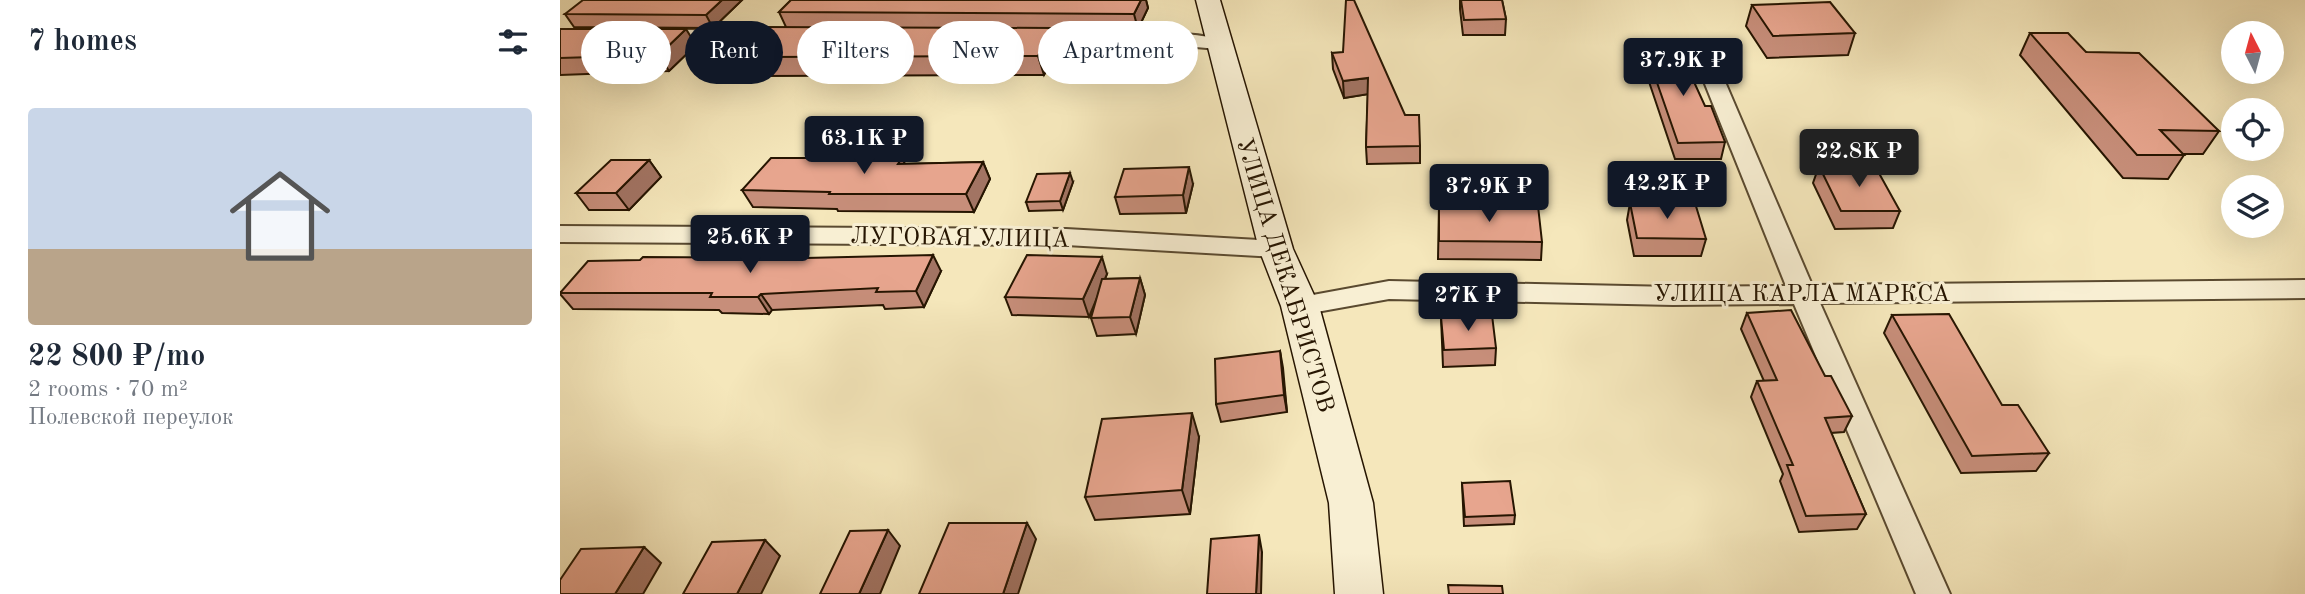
<!DOCTYPE html>
<meta charset="utf-8">
<style>
body{margin:0;font-family:"Old Standard TT",serif;background:#f2f2f3;color:#1f2937;height:100vh;display:flex;flex-direction:column;font-size:26px;white-space:nowrap}
*{box-sizing:border-box;margin:0}
p{font-size:23px;color:#747a83}
.icon{flex:none;width:38px;height:38px;fill:none;stroke:currentColor;stroke-width:2;stroke-linecap:round;stroke-linejoin:round}
.map{position:relative;flex:1;overflow:hidden}
.drawer{display:flex;flex-direction:column;background:#fff;width:560px}
.drawer>*{flex:none}
.banner{position:absolute;left:21px;top:21px;width:665px;height:63px;display:flex;gap:14px}
.needle{width:46px;rotate:354deg}
.controls{position:absolute;left:1661px;top:21px;display:grid;gap:14px}
.controls a{display:grid;place-items:center;width:63px;height:63px;border-radius:50%;background:#fff;box-shadow:0 7px 28px #0002;font-size:35px}
.price{position:absolute;translate:-50% -60px;padding:0 16px;border-radius:7px;background:#111827;color:#fff;font-size:23px;line-height:46px;filter:drop-shadow(0 2px 4px #0008)}
.price::after{content:'';position:absolute;left:50%;top:42px;width:21px;height:16px;margin-left:-10px;background:inherit;clip-path:polygon(0 0,100% 0,50% 100%)}
.price.active{background:#222;color:#fff}
ul{padding:0;list-style:none}
li{display:grid;align-content:center;gap:14px;height:371px;padding:0 28px}
li span{display:grid;place-items:center;height:217px;border-radius:7px;color:#555}
li>.icon{margin-inline-start:auto}
span .icon{width:126px;height:126px;fill:#fffc;stroke-width:1}
li b{font-size:30px}
h2{display:flex;justify-content:space-between;align-items:center;height:84px;padding:0 28px;font-size:30px}
.chip{padding:0 24px;border-radius:32px;background:#fff;box-shadow:0 7px 28px #0002;font-size:24px;line-height:63px}
.chip.active{background:#111827;color:#fff}
main{display:flex;flex:1;min-height:0}
.map>svg:first-child{display:block}
.lines{fill:none;stroke-linecap:round;stroke-linejoin:round}
.street-casing{stroke:#5a4a30;stroke-width:4}
.secondary-casing{stroke:#261501;stroke-width:3}
.street{fill:#f8efd3;fill-rule:evenodd}
.secondary{fill:#f8efd3;fill-rule:evenodd}
.wall{fill:#c78e7a;stroke:#261501;stroke-width:2}
.shaded-wall{fill:#a27463;stroke:#261501;stroke-width:2}
.building{fill:#e7a58e;stroke:#261501;stroke-width:2}
.labels{text-anchor:middle;stroke-width:6;stroke-linejoin:round;paint-order:stroke}
.street-label{font-size:24px;fill:#261501;stroke:#f8efd3}
</style>
<main>
<section class="drawer">
<h2>7 homes<svg class="icon" aria-label="filters" viewBox="0 0 24 24"><path d="M4 7h16M4 17h16"/><circle cx="9" cy="7" r="2"/><circle cx="15" cy="17" r="2"/></svg></h2>
<ul>
<li><span style="background:linear-gradient(#c9d6e8 65%,#b9a48a 0)"><svg class="icon" aria-label="home" viewBox="0 0 24 24"><path d="M3 11l9-7 9 7M6 9v11h12V9"/></svg></span><div><b>22 800 ₽/mo</b><p>2 rooms · 70 m²</p><p>Полевской переулок</p></div></li>
</ul>
</section>
<div class="map">
<svg width="1745" height="594" viewBox="0 0 1745 594">
<rect width="100%" height="100%" fill="#f5e7bb"/>
<filter id="stains"><feTurbulence type="fractalNoise" baseFrequency=".00286" numOctaves="4"/><feColorMatrix values="0 0 0 0 .2 0 0 0 0 .09 0 0 0 0 .02 0 0 0 .5 -.17"/></filter>
<radialGradient id="worn" r=".72"><stop offset=".6" stop-color="#630" stop-opacity="0"/><stop offset="1" stop-color="#630" stop-opacity=".3"/></radialGradient>
<g class="lines">
<g class="street-casing">
<path id="street" d="M 96,30 L 226,30 L 235,36 L 226,42 L 89,40 L 87,36 Z
M 460,31 C 489,32 656,28 667,43 L 658,49 L 602,44 L 453,41 L 451,37 Z
M 1141,43 L 1151,49 L 1252,285 L 1745,280 L 1745,298 L 1260,303 L 1390,594 L 1356,594 L 1234,304 L 1113,305 L 829,299 L 740,315 L 731,313 L 727,306 L 731,299 L 829,281 L 1113,287 L 1226,286 L 1131,49 Z
M 0,226 L 506,229 L 716,241 L 725,243 L 728,249 L 725,255 L 716,257 L 506,245 L 0,242 Z"/>
</g>
<g class="secondary-casing">
<path id="secondary" d="M 636,0 L 660,0 L 733,249 L 759,306 L 813,503 L 823,594 L 775,594 L 769,503 L 721,306 L 699,249 Z"/>
</g>
<use href="#street" class="street"/>
<use href="#secondary" class="secondary"/>
</g>
<path class="wall" d="M 182,0 L 153,28 L 14,27 L 5,14 Z
M 231,0 L 586,0 L 588,8 L 578,29 L 494,29 L 499,46 L 484,75 L 197,76 L 194,71 L 184,71 L 173,53 L 226,27 L 219,12 Z
M 900,0 L 942,0 L 946,19 L 945,35 L 903,35 L 900,9 Z
M 1192,5 L 1295,33 L 1288,55 L 1207,58 L 1186,26 Z
M 0,29 L 136,45 L 109,71 L 0,75 Z
M 519,30 L 570,47 L 557,76 L 523,76 L 519,60 L 524,47 Z
M 1470,33 L 1526,52 L 1659,131 L 1643,154 L 1622,154 L 1624,155 L 1608,179 L 1563,178 L 1460,55 Z
M 1085,48 L 1145,106 L 1165,142 L 1161,159 L 1115,159 L 1083,64 Z
M 772,53 L 845,115 L 860,146 L 860,163 L 807,164 L 806,147 L 808,94 L 784,98 L 773,69 Z
M 342,158 L 345,164 L 423,162 L 430,179 L 414,212 L 278,211 L 277,209 L 193,207 L 182,190 Z
M 89,160 L 101,177 L 69,210 L 29,210 L 16,193 Z
M 1259,166 L 1340,211 L 1333,228 L 1275,229 L 1253,183 Z
M 513,182 L 503,210 L 469,211 L 466,202 Z
M 633,184 L 626,213 L 560,214 L 555,197 Z
M 1070,203 L 1146,239 L 1141,256 L 1074,256 L 1067,220 Z
M 879,205 L 982,242 L 981,260 L 878,259 Z
M 381,271 L 364,307 L 325,309 L 323,305 L 212,310 L 209,314 L 162,313 L 159,310 L 13,309 L 0,294 L 0,292 Z
M 547,274 L 545,279 L 580,278 L 585,295 L 576,334 L 537,336 L 531,318 L 535,304 L 529,317 L 452,315 L 445,297 Z
M 1187,313 L 1265,376 L 1292,416 L 1284,432 L 1271,433 L 1306,514 L 1297,529 L 1239,532 L 1220,481 L 1223,474 L 1191,397 L 1197,381 L 1204,381 L 1181,329 Z
M 1332,315 L 1442,405 L 1489,453 L 1476,471 L 1401,473 L 1324,333 Z
M 881,317 L 936,348 L 935,365 L 883,367 Z
M 720,351 L 727,412 L 661,422 L 656,404 Z
M 639,437 L 630,514 L 535,520 L 525,497 Z
M 902,483 L 955,515 L 954,524 L 904,526 Z"/>
<path class="shaded-wall" d="M 162,0 L 182,0 L 153,28 L 146,15 Z
M 581,0 L 586,0 L 588,8 L 578,29 L 574,14 Z
M 493,28 L 499,46 L 484,75 L 478,56 Z
M 126,29 L 136,45 L 109,71 L 99,55 Z
M 566,31 L 570,47 L 557,76 L 553,59 Z
M 808,78 L 809,94 L 784,98 L 783,81 Z
M 89,160 L 101,177 L 69,210 L 56,193 Z
M 423,162 L 430,179 L 414,212 L 406,194 Z
M 629,167 L 633,184 L 626,213 L 623,195 Z
M 510,173 L 513,182 L 503,210 L 500,201 Z
M 373,255 L 381,271 L 364,307 L 356,291 Z
M 542,257 L 547,274 L 529,317 L 523,299 Z
M 580,278 L 585,295 L 576,334 L 570,317 Z
M 201,294 L 212,310 L 209,314 L 198,297 Z
M 720,351 L 723,368 L 727,412 L 724,395 Z
M 632,413 L 639,437 L 630,514 L 622,490 Z
M 467,523 L 476,539 L 458,594 L 443,594 Z
M 328,530 L 340,546 L 320,594 L 299,594 Z
M 699,535 L 702,552 L 701,594 L 696,594 Z
M 205,540 L 220,556 L 201,594 L 177,594 Z
M 84,547 L 101,563 L 83,594 L 55,594 Z"/>
<path class="building" d="M 23,0 L 162,0 L 146,15 L 5,14 Z
M 231,0 L 581,0 L 574,14 L 219,12 Z
M 786,0 L 794,0 L 845,115 L 859,115 L 860,146 L 806,147 L 808,78 L 783,81 L 772,53 L 783,52 Z
M 901,0 L 942,0 L 946,19 L 904,20 Z
M 1270,2 L 1295,33 L 1213,36 L 1192,5 Z
M 200,27 L 493,28 L 478,56 L 187,57 L 192,52 L 173,53 Z
M 0,29 L 126,29 L 99,55 L 0,58 Z
M 519,30 L 566,31 L 553,59 L 519,60 L 529,35 Z
M 1470,33 L 1508,33 L 1526,52 L 1579,53 L 1659,131 L 1600,130 L 1624,155 L 1577,155 Z
M 1118,47 L 1145,106 L 1151,106 L 1165,142 L 1118,143 L 1085,48 Z
M 211,158 L 342,158 L 338,164 L 423,162 L 406,194 L 269,194 L 270,192 L 182,190 Z
M 51,160 L 89,160 L 56,193 L 16,193 Z
M 1259,166 L 1315,166 L 1340,211 L 1281,211 Z
M 629,167 L 623,195 L 555,197 L 564,169 Z
M 510,173 L 500,201 L 466,202 L 477,174 Z
M 1070,203 L 1135,203 L 1146,239 L 1077,238 Z
M 879,205 L 978,206 L 982,242 L 879,241 Z
M 373,255 L 356,291 L 316,292 L 318,288 L 201,294 L 198,297 L 150,297 L 152,293 L 0,293 L 28,261 L 80,260 L 83,257 L 245,258 Z
M 467,255 L 542,257 L 523,299 L 445,297 Z
M 580,278 L 570,317 L 531,318 L 542,279 Z
M 1231,310 L 1265,376 L 1271,376 L 1292,416 L 1265,418 L 1306,514 L 1246,516 L 1227,465 L 1233,465 L 1197,381 L 1217,380 L 1187,313 Z
M 1389,314 L 1442,405 L 1458,405 L 1489,453 L 1412,456 L 1332,315 Z
M 932,315 L 936,348 L 884,350 L 881,317 Z
M 720,351 L 724,395 L 656,404 L 655,359 Z
M 632,413 L 622,490 L 525,497 L 542,419 Z
M 950,481 L 955,515 L 905,517 L 902,483 Z
M 389,523 L 467,523 L 443,594 L 359,594 Z
M 328,530 L 299,594 L 260,594 L 290,531 Z
M 699,535 L 696,594 L 647,594 L 651,539 Z
M 205,540 L 177,594 L 123,594 L 152,542 Z
M 84,547 L 55,594 L 0,594 L 0,580 L 21,549 Z
M 888,585 L 942,586 L 943,594 L 889,594 Z"/>
<g class="labels">
<g class="street-label">
<text transform="translate(400 237) rotate(1)" y="8">ЛУГОВАЯ УЛИЦА</text>
<text transform="translate(726 275) rotate(73)" y="8">УЛИЦА ДЕКАБРИСТОВ</text>
<text x="1242" y="301">УЛИЦА КАРЛА МАРКСА</text>
</g>
</g>
<rect width="100%" height="100%" filter="url(#stains)"/>
<rect width="100%" height="100%" fill="url(#worn)"/>
</svg>
<div class="controls">
<a><svg class="needle" viewBox="-14 -14 28 28"><path d="M0-13l5 13h-10z" fill="#e53935"/><path d="M0 13l5-13h-10z" fill="#747a83"/></svg></a>
<a><svg class="icon" aria-label="locate" viewBox="0 0 24 24"><circle cx="12" cy="12" r="6"/><path d="M12 2v4M12 18v4M2 12h4M18 12h4"/></svg></a>
<a><svg class="icon" aria-label="layers" viewBox="0 0 24 24"><path d="M12 4l9 5-9 5-9-5zM3 14l9 5 9-5"/></svg></a>
</div>
<b class="price" style="left:1123px;top:98px">37.9K ₽</b>
<b class="price" style="left:304px;top:176px">63.1K ₽</b>
<b class="price active" style="left:1299px;top:189px">22.8K ₽</b>
<b class="price" style="left:1107px;top:221px">42.2K ₽</b>
<b class="price" style="left:929px;top:224px">37.9K ₽</b>
<b class="price" style="left:190px;top:275px">25.6K ₽</b>
<b class="price" style="left:908px;top:333px">27K ₽</b>
<div class="banner">
<a class="chip">Buy</a>
<a class="chip active">Rent</a>
<a class="chip">Filters</a>
<a class="chip">New</a>
<a class="chip">Apartment</a>
</div>
</div>
</main>
